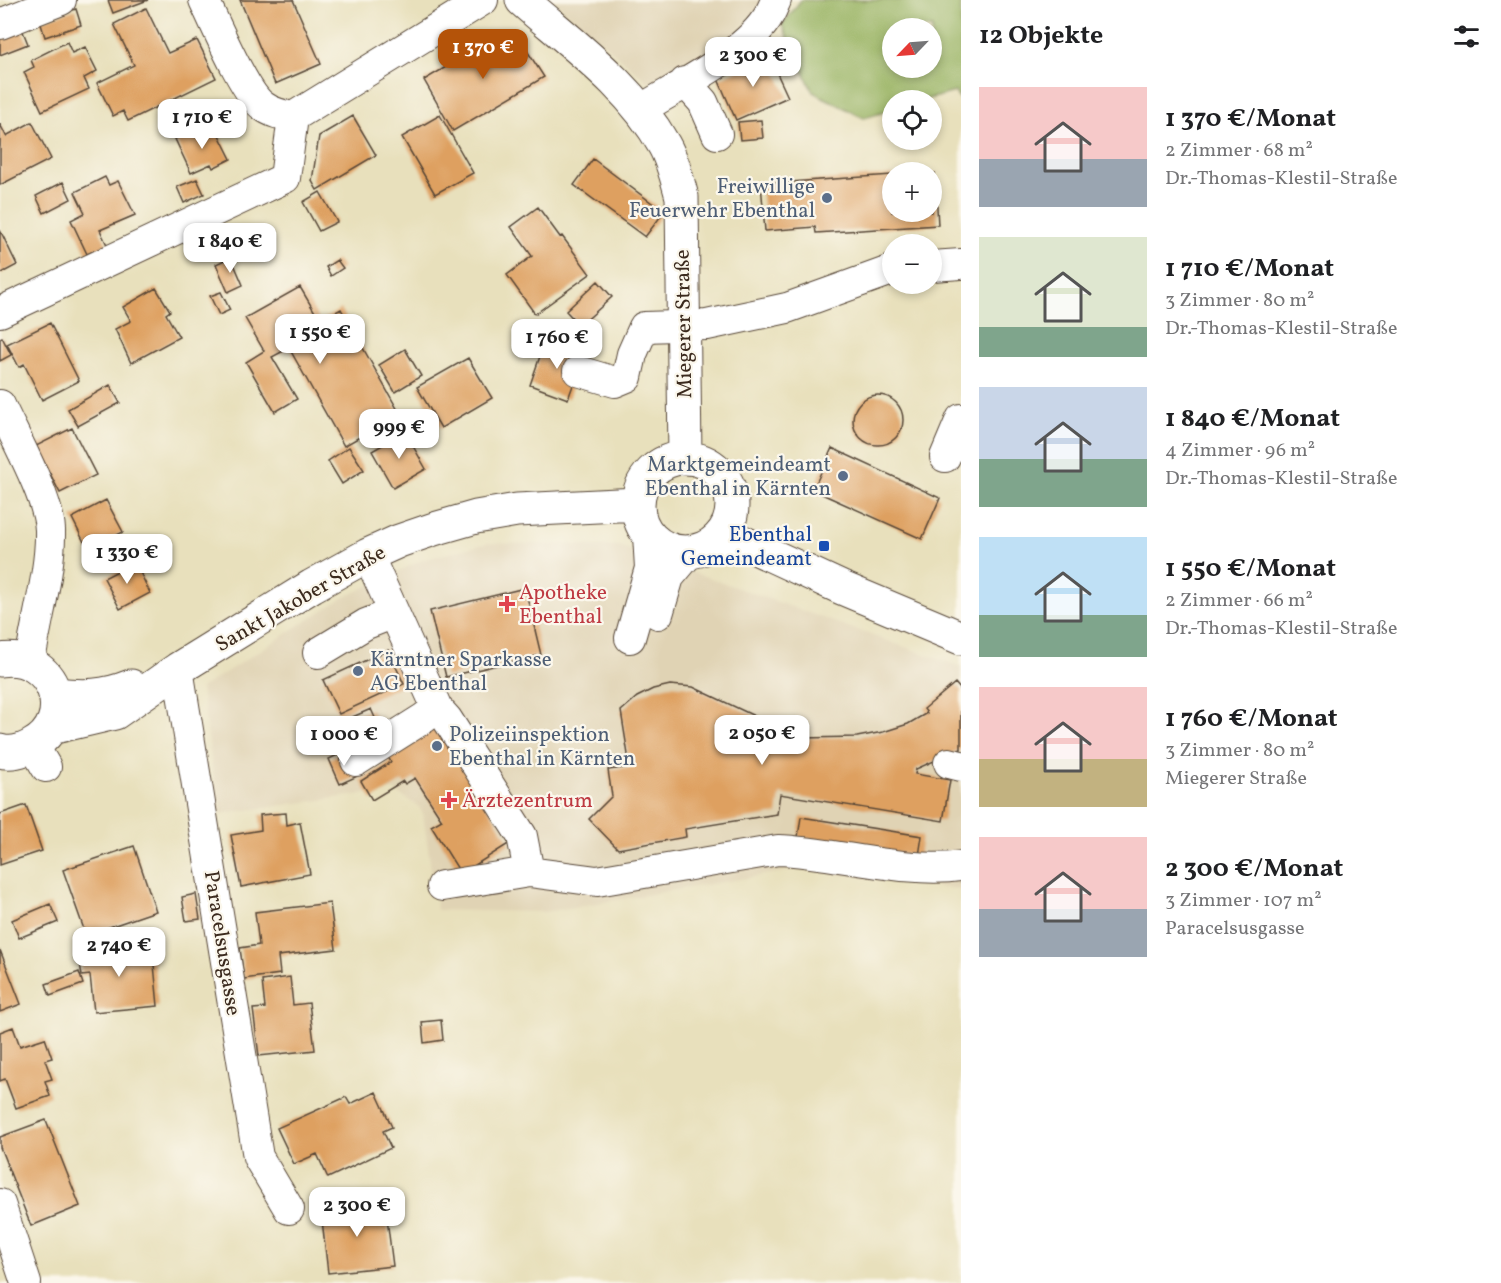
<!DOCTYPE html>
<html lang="de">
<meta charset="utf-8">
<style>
body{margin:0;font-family:Vollkorn,serif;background:#f2f2f2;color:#202124;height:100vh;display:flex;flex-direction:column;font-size:22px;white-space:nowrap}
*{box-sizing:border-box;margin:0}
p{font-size:20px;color:#757577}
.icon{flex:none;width:33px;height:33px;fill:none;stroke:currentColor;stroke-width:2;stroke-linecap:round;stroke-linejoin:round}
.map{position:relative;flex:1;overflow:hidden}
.side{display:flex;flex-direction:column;background:#fff;width:540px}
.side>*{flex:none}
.needle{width:39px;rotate:245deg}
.controls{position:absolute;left:882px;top:18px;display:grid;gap:12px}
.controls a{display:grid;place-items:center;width:60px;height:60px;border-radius:50%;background:#fff;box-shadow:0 3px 9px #0003;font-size:30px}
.price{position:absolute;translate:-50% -51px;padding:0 14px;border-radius:12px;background:#fff;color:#222;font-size:20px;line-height:39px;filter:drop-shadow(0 2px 3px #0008)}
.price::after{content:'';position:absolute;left:50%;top:36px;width:18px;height:14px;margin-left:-9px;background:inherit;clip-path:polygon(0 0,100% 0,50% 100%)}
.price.on{background:#b45309;color:#fff}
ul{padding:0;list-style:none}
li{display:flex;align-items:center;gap:18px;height:150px;padding:0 18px}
li span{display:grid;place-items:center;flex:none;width:168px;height:120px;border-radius:0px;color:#555}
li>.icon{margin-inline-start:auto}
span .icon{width:72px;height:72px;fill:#fffc;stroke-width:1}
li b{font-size:26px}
h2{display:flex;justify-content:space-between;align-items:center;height:72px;padding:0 18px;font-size:26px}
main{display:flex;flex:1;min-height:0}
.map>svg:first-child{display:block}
.built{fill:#e0d3b4}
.forest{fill:#9bb566;stroke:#6b7042;stroke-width:1.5;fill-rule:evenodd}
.building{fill:#dea060}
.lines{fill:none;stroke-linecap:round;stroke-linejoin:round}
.minor-casing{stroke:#554536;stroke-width:32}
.major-casing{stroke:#554536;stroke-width:35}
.minor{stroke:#fff;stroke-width:30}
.major{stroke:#fff;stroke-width:33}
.service-dot{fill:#5c6f8a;stroke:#fbf7ec;stroke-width:2}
.transit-dot{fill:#1a4fb4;stroke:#fbf7ec;stroke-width:2}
.health-dot{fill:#e0444e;stroke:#fbf7ec;stroke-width:2}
.labels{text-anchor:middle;stroke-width:4.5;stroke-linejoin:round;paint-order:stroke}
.service-label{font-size:21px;fill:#4e5e75;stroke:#fbf7ec;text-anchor:end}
.street-label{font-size:21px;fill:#3b2a1e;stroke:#fbf7ec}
.transit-label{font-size:21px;fill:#164399;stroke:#fbf7ec;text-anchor:end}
.health-label{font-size:21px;fill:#be3a42;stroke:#fbf7ec;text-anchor:start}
</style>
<main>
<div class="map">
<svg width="961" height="1283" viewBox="0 0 961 1283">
<rect width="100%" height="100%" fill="#fbf7ec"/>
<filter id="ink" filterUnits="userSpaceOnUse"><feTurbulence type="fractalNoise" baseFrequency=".0167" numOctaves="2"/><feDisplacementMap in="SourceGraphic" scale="12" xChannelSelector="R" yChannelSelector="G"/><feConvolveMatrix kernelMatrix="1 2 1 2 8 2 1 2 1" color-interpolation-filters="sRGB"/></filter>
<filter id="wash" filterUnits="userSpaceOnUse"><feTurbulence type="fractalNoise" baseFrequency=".008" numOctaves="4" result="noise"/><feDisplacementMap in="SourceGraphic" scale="24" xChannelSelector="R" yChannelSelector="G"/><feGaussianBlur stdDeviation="1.35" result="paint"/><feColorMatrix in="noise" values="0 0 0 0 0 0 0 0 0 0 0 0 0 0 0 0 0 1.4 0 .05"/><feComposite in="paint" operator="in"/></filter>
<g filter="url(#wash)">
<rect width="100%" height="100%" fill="#e8e0bc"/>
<path class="built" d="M 552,0 L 769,0 L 727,42 L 650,84 Z
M 488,543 L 619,546 L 961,667 L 961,890 L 800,869 L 544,912 L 437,910 L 423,814 L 419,807 L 393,790 L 219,814 L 201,688 L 341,599 L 422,560 Z"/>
<path class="forest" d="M 801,0 L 961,0 L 961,100 L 955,92 L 924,100 L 892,100 L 892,110 L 864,118 L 813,92 L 782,25 ZM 892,28 L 932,28 L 932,68 L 892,68 Z"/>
<g id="blocks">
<path class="building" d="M 108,0 L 148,0 L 113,13 Z
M 240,0 L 293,0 L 321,64 L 275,84 Z
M 146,8 L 168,53 L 197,40 L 216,78 L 128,121 L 123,111 L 113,116 L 97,83 L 134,65 L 114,24 Z
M 76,9 L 81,25 L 45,37 L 40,21 Z
M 20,24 L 28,44 L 0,55 L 0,32 Z
M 502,34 L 526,49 L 544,77 L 453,131 L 424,80 Z
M 67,42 L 72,53 L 85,47 L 97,71 L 84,78 L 89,89 L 42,111 L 24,72 L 34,67 L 31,60 Z
M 769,56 L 788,97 L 736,120 L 718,79 Z
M 440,115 L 473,173 L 435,194 L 402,137 Z
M 353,116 L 376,155 L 317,190 L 312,181 L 319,136 Z
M 761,120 L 763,138 L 740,140 L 738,122 Z
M 32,122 L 51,159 L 0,185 L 0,124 L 6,136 Z
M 201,126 L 207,137 L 217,131 L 231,159 L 213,168 L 211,164 L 191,173 L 175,139 Z
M 593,159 L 664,212 L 645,237 L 574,185 Z
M 932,173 L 935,173 L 938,225 L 816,233 L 815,227 L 765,231 L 761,184 L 892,175 L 892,212 L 932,212 Z
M 105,177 L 109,185 L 118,181 L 135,215 L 100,230 L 107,245 L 87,254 L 71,220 L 85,213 L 75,192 Z
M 197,179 L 204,194 L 184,203 L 177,187 Z
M 63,182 L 71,199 L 44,213 L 36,196 Z
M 320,192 L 337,222 L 319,231 L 303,202 Z
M 538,207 L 560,237 L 562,236 L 590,274 L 535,314 L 507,275 L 532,256 L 511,227 Z
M 0,230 L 17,265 L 0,274 Z
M 231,257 L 243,285 L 228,292 L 216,264 Z
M 337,260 L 343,268 L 331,276 L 326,267 Z
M 598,281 L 612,297 L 580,326 L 566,311 Z
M 300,287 L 320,321 L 341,309 L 400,414 L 344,446 L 289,348 L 272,357 L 297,399 L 275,412 L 246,362 L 264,351 L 245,318 Z
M 156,288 L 170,311 L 166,314 L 179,337 L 131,363 L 115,329 L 131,321 L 123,307 Z
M 221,292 L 230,310 L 219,315 L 210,296 Z
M 50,323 L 79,381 L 42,400 L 24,364 L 19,367 L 7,344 Z
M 2,337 L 11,355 L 0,361 L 0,338 Z
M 545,342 L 584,355 L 568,399 L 530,385 Z
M 405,349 L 421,376 L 395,392 L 379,365 Z
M 468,358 L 492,398 L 441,428 L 417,387 Z
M 110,385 L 120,403 L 78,426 L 68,409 Z
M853 420a25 25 0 1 1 50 0a25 25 0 1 1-50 0Z
M 72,428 L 96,475 L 60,493 L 36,446 Z
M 405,432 L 426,469 L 393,488 L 372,451 Z
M 349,447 L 364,470 L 342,484 L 328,461 Z
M 832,448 L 940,498 L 922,539 L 813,490 Z
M 106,500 L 123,532 L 88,550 L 72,518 Z
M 135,562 L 150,593 L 120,609 L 104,578 Z
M 525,588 L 541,655 L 446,677 L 430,611 Z
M 388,650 L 404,684 L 339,714 L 323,680 Z
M 955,683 L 961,690 L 961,749 L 916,769 L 915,774 L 950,780 L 943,821 L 780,794 L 777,814 L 685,829 L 686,837 L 618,849 L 589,819 L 612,796 L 608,770 L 630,767 L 621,711 L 637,697 L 653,689 L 670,685 L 693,687 L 801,738 L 857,737 L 883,732 L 908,724 L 927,713 L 924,709 Z
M 371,709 L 381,731 L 351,744 L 341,722 Z
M 437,726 L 510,843 L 461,874 L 431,826 L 442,820 L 415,778 L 405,784 L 403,781 L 372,800 L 361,781 L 391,762 L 388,757 Z
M 348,750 L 360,775 L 340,784 L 329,759 Z
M 26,805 L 42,851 L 0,865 L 0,814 Z
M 286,813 L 287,825 L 300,822 L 310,874 L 241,887 L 231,835 L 261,830 L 260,815 Z
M 801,817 L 922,836 L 919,856 L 798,837 Z
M 134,846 L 156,911 L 86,935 L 63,870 Z
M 196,894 L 200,919 L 186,921 L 182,897 Z
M 330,903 L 336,949 L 278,956 L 280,974 L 244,979 L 240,948 L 259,945 L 255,912 Z
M 50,904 L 58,922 L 19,938 L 12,920 Z
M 129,943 L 131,957 L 153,954 L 158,1006 L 94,1012 L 90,975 L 82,976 L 78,950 Z
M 0,950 L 21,1004 L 0,1012 Z
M 79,972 L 83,984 L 50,996 L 46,984 Z
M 290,977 L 293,1005 L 309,1003 L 315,1050 L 259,1056 L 253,1009 L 265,1008 L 262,981 Z
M 441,1020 L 443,1040 L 424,1043 L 422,1022 Z
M 13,1027 L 20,1046 L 45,1038 L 52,1058 L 45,1060 L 52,1079 L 45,1081 L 50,1096 L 16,1108 L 5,1079 L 0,1081 L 0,1032 Z
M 376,1092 L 392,1127 L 383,1131 L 391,1148 L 328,1178 L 317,1154 L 294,1164 L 277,1128 L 346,1097 L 350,1104 Z
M 46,1120 L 80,1206 L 31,1226 L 0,1147 L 0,1137 Z
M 385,1203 L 393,1266 L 328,1273 L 321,1211 Z"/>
</g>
</g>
<g filter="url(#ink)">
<use href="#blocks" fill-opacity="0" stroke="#554536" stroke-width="1.5"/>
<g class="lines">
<g class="minor-casing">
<path id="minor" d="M 204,0 C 215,23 245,94 263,106 C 272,113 282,115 293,117
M 0,24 L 61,0
M 685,82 L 703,102 L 717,134
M 640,110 C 678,86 740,57 765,21 C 770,15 773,7 776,0
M 932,266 L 961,264
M 0,312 L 285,178 L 293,117 L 483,0
M 578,371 L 615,382 L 627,377 L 632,354 L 644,327 L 707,325 L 787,308 L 892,270
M 0,405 C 14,436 49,498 50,530 C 51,571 36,620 30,662
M 945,457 L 961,419
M 368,555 L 437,708 L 447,719 L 522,836 L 529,872
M 658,614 L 669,577 L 690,552
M 630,638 L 650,568 L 648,535
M 318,653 L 366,624 L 394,613
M 178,669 L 258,1157 L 289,1209
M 33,745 L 46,767
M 356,761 L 424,718 L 437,708
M 949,763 L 961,766
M 442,886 L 529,872 L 597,881 L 778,850 C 836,852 905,874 961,866
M 0,1204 L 26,1283"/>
</g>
<g class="major-casing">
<path id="major" d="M 522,0 C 572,44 631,86 664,145 C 673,161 677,179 682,197 L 685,458
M638 505a47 47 0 1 1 94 0a47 47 0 1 1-94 0Z
M 723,533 L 842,588 L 961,638
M 0,660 C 54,651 79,721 31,746 C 22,751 10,754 0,751
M 55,694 C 84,697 104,697 131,686
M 51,728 L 115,713 L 178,669 L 312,586 L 368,555 L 399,541 L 434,529 L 476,517 L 517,510 L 638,504"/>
</g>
<use href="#minor" class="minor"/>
<use href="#major" class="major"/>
</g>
</g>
<g class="service-dot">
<circle cx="827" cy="198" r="6"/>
<circle cx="843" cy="476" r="6"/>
<circle cx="358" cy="671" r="6"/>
<circle cx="437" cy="746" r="6"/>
</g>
<rect class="transit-dot" x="818" y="540" width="12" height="12" rx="3"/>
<g class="health-dot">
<path d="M504 595h6v6h6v6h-6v6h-6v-6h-6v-6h6z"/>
<path d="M446 791h6v6h6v6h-6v6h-6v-6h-6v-6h6z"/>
</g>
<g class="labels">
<g class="service-label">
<text x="815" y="193">Freiwillige<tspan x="815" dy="24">Feuerwehr Ebenthal</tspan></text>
<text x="831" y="471">Marktgemeindeamt<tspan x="831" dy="24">Ebenthal in Kärnten</tspan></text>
<text x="370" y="666" text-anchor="start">Kärntner Sparkasse<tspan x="370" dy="24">AG Ebenthal</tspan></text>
<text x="449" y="741" text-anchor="start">Polizeiinspektion<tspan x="449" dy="24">Ebenthal in Kärnten</tspan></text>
</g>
<g class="street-label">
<text transform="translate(683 324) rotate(-91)" y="7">Miegerer Straße</text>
<text transform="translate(300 598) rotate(-30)" y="7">Sankt Jakober Straße</text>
<text transform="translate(223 943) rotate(81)" y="7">Paracelsusgasse</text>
</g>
<g class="transit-label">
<text x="812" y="541">Ebenthal<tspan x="812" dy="24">Gemeindeamt</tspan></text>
</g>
<g class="health-label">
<text x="519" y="599">Apotheke<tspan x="519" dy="24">Ebenthal</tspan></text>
<text x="462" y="807">Ärztezentrum</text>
</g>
</g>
</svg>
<div class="controls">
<a><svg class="needle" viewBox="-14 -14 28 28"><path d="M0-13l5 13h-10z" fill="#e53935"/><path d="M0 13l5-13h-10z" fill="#757577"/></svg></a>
<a><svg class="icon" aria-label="locate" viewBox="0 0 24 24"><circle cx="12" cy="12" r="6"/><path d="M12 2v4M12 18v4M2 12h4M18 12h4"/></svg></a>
<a>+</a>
<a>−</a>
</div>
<b class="price on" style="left:483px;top:80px">1 370 €</b>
<b class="price" style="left:753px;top:88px">2 300 €</b>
<b class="price" style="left:202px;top:150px">1 710 €</b>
<b class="price" style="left:230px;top:274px">1 840 €</b>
<b class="price" style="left:320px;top:365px">1 550 €</b>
<b class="price" style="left:557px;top:370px">1 760 €</b>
<b class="price" style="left:399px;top:460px">999 €</b>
<b class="price" style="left:127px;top:585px">1 330 €</b>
<b class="price" style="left:762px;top:766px">2 050 €</b>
<b class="price" style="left:344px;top:767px">1 000 €</b>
<b class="price" style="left:119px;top:978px">2 740 €</b>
<b class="price" style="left:357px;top:1238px">2 300 €</b>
</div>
<section class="side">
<h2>12 Objekte<svg class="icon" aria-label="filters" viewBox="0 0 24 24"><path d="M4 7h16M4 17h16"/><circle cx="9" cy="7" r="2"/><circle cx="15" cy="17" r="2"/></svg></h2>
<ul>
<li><span style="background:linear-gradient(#f6c9c9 60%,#9aa5b1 0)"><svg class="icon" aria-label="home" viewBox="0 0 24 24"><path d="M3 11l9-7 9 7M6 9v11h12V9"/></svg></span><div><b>1 370 €/Monat</b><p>2 Zimmer · 68 m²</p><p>Dr.-Thomas-Klestil-Straße</p></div></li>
<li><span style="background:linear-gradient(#dfe7d0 75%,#7fa58c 0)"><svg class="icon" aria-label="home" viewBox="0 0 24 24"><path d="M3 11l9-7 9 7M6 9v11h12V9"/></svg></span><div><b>1 710 €/Monat</b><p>3 Zimmer · 80 m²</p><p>Dr.-Thomas-Klestil-Straße</p></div></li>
<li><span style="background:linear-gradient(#c9d6e8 60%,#7fa58c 0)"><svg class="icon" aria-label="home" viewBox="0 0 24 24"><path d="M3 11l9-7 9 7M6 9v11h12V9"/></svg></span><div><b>1 840 €/Monat</b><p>4 Zimmer · 96 m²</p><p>Dr.-Thomas-Klestil-Straße</p></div></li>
<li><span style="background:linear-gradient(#bfe0f5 65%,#7fa58c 0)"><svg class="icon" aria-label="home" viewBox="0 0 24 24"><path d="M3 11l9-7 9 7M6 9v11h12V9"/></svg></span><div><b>1 550 €/Monat</b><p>2 Zimmer · 66 m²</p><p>Dr.-Thomas-Klestil-Straße</p></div></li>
<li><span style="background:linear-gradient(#f6c9c9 60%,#c2b280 0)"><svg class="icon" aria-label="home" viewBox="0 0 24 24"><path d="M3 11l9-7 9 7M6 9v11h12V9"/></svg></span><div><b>1 760 €/Monat</b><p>3 Zimmer · 80 m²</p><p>Miegerer Straße</p></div></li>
<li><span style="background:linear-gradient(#f6c9c9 60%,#9aa5b1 0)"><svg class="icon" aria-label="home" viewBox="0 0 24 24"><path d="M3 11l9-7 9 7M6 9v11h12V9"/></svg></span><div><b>2 300 €/Monat</b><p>3 Zimmer · 107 m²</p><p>Paracelsusgasse</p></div></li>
</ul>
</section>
</main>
